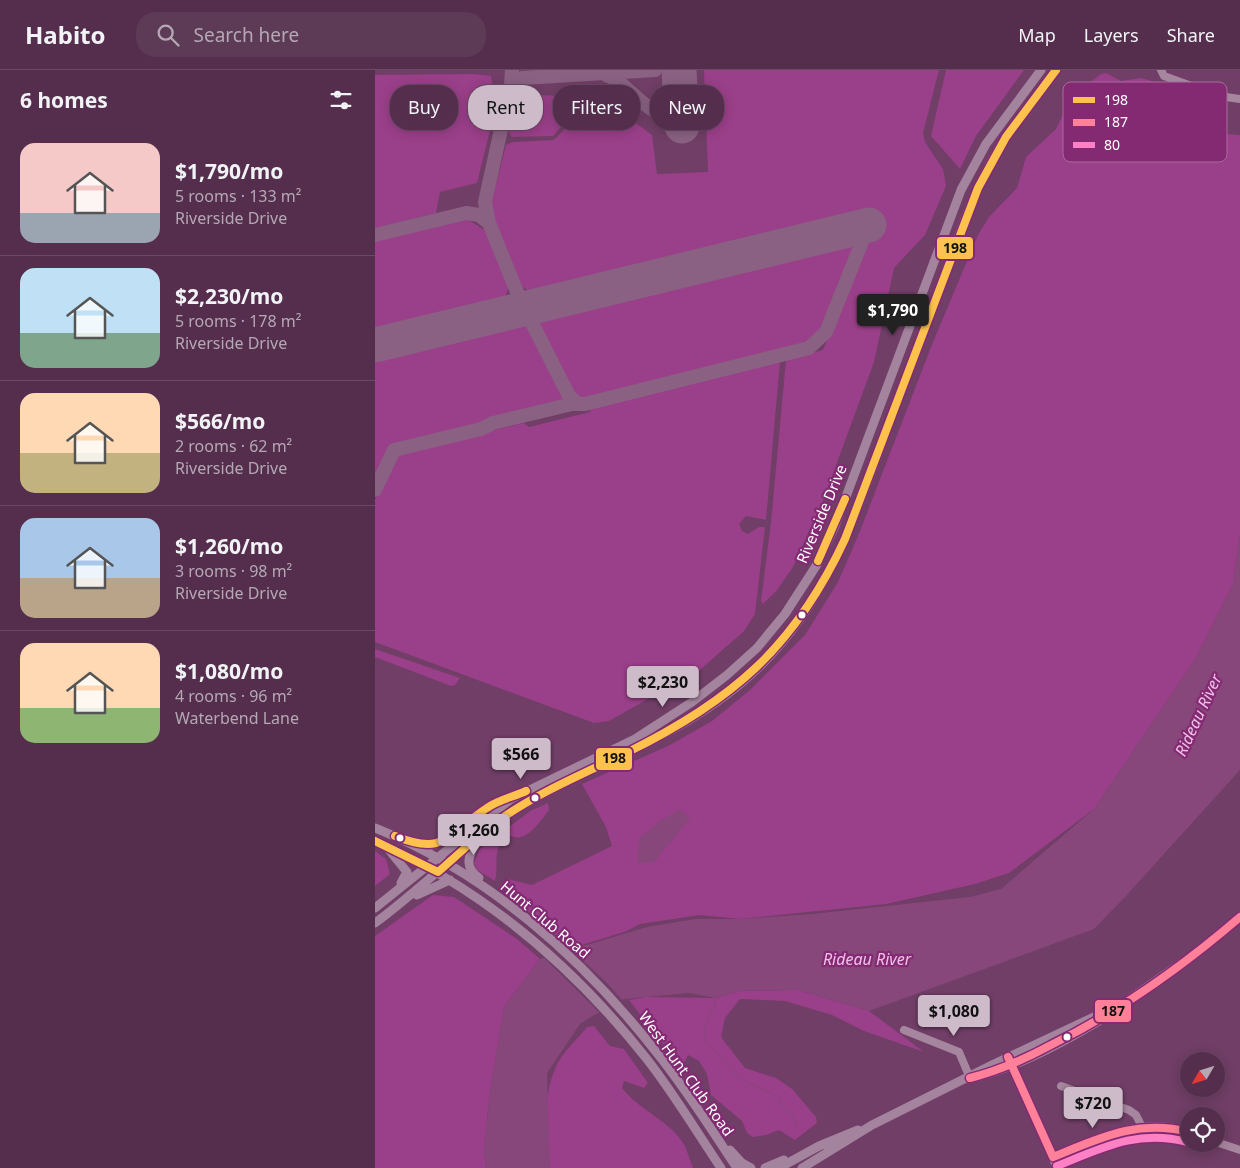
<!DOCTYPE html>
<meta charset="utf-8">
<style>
body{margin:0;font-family:"Noto Sans",sans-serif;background:#5d3a56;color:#f1f3f6;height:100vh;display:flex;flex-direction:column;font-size:19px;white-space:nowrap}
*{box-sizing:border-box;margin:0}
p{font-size:16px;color:#b5a8b5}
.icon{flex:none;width:28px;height:28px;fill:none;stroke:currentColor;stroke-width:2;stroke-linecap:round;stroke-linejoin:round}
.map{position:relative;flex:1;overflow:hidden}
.sheet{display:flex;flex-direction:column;background:#542e4c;width:375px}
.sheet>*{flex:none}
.guide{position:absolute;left:15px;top:15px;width:475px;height:45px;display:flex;gap:10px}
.needle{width:32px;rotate:231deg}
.fabs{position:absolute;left:805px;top:982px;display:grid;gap:10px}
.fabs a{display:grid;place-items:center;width:45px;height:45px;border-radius:50%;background:#542e4c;box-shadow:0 2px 12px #0003,0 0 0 1px #6a4a64;font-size:25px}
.price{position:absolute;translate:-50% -42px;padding:0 11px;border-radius:5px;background:#cdbbc9;color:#111;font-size:16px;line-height:32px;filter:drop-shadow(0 1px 2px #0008)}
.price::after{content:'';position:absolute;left:50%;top:30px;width:15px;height:11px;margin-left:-8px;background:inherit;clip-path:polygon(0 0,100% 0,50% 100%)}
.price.current{background:#222;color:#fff}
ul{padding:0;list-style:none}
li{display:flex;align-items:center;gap:15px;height:125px;padding:0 20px}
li+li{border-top:1px solid #6a4a64}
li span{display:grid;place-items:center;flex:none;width:140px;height:100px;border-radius:15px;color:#555}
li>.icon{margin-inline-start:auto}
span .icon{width:60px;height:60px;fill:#fffc;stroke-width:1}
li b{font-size:21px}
h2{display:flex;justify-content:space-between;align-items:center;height:60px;padding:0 20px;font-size:21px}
.pill{padding:0 18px;border-radius:20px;background:#542e4c;box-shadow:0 2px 12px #0003,0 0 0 1px #6a4a64;font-size:18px;line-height:45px}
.pill.current{background:#cdbbc9;color:#111}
header{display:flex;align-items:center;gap:30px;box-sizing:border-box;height:70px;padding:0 25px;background:#542e4c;border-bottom:1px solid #6a4a64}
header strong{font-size:24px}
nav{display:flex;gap:28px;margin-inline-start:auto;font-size:18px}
.search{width:350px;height:45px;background:#5d3a56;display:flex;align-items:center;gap:12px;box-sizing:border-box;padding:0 18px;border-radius:20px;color:#b5a8b5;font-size:19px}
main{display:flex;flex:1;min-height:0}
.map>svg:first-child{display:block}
.green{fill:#9a3f89}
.water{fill:#87477a}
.pier{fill:#703e66}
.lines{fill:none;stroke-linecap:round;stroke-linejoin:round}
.stream{stroke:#87477a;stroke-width:1}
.taxiway{stroke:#8a6182;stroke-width:14}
.runway{stroke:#8a6182;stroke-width:35}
.minor{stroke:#a6859f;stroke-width:8}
.major{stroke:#a3839d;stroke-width:9}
.bus-1-casing{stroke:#842a73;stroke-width:11}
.bus-2-casing{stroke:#842a73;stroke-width:11}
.bus-3-casing{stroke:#842a73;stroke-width:11}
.bus-1{stroke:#fcc24d;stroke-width:8}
.bus-2{stroke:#ff8098;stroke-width:8}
.bus-3{stroke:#ff80c5;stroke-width:8}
.bus-dot{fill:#fff;stroke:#842a73;stroke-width:2}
.labels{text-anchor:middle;stroke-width:4.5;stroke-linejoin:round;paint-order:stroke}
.street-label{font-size:15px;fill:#fff;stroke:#842a73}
.water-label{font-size:16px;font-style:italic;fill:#eec0e6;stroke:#842a73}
.key{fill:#842a73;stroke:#a96a9d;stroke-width:1}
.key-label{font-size:14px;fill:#fff}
.line-badge{stroke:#842a73;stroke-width:2}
.pale-badge-label{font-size:14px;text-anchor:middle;font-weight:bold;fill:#111}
</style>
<header>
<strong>Habito</strong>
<div class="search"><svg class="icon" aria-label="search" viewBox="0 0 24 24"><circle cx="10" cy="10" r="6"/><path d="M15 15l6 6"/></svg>Search here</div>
<nav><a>Map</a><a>Layers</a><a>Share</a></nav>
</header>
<main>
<section class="sheet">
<h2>6 homes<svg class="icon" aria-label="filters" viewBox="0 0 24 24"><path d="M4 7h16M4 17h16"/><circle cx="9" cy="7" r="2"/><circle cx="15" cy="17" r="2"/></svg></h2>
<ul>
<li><span style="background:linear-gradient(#f6c9c9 70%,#9aa5b1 0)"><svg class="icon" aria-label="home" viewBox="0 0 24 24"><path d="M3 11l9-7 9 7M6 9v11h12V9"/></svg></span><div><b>$1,790/mo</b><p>5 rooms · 133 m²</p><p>Riverside Drive</p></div></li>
<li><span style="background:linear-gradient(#bfe0f5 65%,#7fa58c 0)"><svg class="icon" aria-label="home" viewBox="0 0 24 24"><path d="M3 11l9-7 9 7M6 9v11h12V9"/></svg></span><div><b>$2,230/mo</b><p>5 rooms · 178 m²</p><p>Riverside Drive</p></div></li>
<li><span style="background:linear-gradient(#ffd9b3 60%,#c2b280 0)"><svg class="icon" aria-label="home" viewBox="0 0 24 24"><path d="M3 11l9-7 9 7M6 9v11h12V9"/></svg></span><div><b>$566/mo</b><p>2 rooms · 62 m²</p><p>Riverside Drive</p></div></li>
<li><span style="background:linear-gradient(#a9c7e8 60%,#b9a48a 0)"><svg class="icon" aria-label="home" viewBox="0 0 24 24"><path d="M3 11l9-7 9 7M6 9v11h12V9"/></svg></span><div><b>$1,260/mo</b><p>3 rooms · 98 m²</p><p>Riverside Drive</p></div></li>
<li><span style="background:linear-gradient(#ffd9b3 65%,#8fb573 0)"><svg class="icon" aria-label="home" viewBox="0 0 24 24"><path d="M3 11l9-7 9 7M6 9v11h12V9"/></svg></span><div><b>$1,080/mo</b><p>4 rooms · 96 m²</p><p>Waterbend Lane</p></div></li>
</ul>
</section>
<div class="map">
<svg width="865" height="1098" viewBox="0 0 865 1098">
<rect width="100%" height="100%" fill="#703e66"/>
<path class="green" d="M 329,0 L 564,0 L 548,63 L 550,72 L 568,99 L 571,116 L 550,165 L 519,198 L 499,292 L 449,428 L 418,497 L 402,520 L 388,534 L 386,531 L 396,452 L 411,290 L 448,280 L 496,163 L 492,146 L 160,226 L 144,214 L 119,154 L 117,131 L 131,75 L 138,72 L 179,70 L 220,28 L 231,31 L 277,65 L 282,104 L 333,102 Z
M 571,0 L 649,0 L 601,66 L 585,99 L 556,66 Z
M 731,3 L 746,11 L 766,8 L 813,21 L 830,33 L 846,62 L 850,64 L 865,65 L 865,464 L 858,514 L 821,588 L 719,739 L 634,803 L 600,814 L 511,834 L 365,849 L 325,845 L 265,854 L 252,861 L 197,878 L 141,832 L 128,816 L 133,809 L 157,815 L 237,776 L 231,757 L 207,714 L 293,676 L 337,651 L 375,620 L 430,565 L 463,512 L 483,466 L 558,272 L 603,165 L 614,147 L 642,118 L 651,87 L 681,59 L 697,26 L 726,4 Z
M 99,4 L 116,6 L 121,36 L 102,113 L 65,122 L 61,143 L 0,158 L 0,5 Z
M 164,25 L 208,27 L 210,30 L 178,66 L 137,67 L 134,63 L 137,50 L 148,29 Z
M 92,149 L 111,161 L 134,217 L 127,234 L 0,265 L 0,171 Z
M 478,168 L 482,177 L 447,259 L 436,270 L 422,278 L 212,328 L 199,326 L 197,323 L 163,255 L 162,245 L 166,244 Z
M 145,250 L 154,257 L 189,326 L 186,332 L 14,377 L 0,409 L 0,285 Z
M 405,291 L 391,450 L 371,446 L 364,454 L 367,461 L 373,464 L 384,457 L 390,457 L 380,544 L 369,561 L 326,599 L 234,651 L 219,653 L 0,572 L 0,430 L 16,391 L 24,383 L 149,353 L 154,357 L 215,342 L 217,336 Z
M 0,579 L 85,608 L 80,615 L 76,616 L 0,587 Z
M 173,733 L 174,740 C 165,751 151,775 134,765 L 131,759 L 157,740 Z
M 120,767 L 126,772 C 118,788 124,795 120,811 L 102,800 L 99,793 L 104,780 Z
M 0,781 L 11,789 L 15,804 L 0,816 Z
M 58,825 L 79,827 L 142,869 L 165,889 L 129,937 L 115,1021 L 109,1081 L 111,1098 L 0,1098 L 0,866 Z
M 423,920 L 494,941 L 549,982 L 489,961 L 457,945 L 410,931 L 365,929 L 350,948 L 346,967 L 370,998 L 401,1008 L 417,1019 L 441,1047 L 442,1053 L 420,1070 L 404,1060 L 391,1065 L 378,1067 L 372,1063 L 367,1051 L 336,1025 L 332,1004 L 324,991 L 313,985 L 310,991 L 304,995 L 254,930 L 271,927 L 341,928 L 364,921 Z
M 219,956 L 235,976 L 249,979 L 273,1013 L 269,1018 L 249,1011 L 247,1018 C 264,1040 296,1051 310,1076 C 313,1083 315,1091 318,1098 L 175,1098 C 171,1063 166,1021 185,989 C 192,978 204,967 212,957 Z"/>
<path class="water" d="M 865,464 L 865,700 L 750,827 L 719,859 L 494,941 L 423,920 L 364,921 L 341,928 L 314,923 L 249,929 L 214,948 L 205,954 L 172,1003 L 175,1098 L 111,1098 L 109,1081 L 115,1021 L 129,937 L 165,889 L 272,857 L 320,849 L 365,849 L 437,844 L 595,827 L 626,819 L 719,739 L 821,588 L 858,514 Z
M 305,739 L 315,749 L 278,793 L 262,792 L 264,768 L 285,751 Z"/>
<path class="pier" d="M 195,878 L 232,913 L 249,932 L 227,945 L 167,886 Z"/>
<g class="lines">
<path class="stream" d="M 341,928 C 340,943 324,956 331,971 L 364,1009 L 403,1026 L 405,1033 L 418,1046 L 424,1060"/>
<path class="taxiway" d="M 137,0 L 136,14 L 110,132 L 114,153 L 142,222 L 148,230 L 164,233 L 216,221
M 231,5 C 255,12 275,56 303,40 C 309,37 313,31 315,25 C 317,15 312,8 307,0
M 135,20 L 140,12 L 147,8 L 280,0
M 0,165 L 91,143 L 104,145 L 114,153
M 91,254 C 109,250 143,233 156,251 L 194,326 L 203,334
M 77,255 L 99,249
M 0,420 L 19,380 L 106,359 L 118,353 L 197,334 L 210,334 L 434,278 L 451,262 L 487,172 L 485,166 L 479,161 L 439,170"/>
<path class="runway" d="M 304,0 L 307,56
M 0,275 L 494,155"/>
<path class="minor" d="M 786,0 L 789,6 L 844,26 L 865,29
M 529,960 L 584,982 L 595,1008
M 635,991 L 682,1098
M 686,1016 L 754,1040 L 761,1045 L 766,1055
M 841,1072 L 865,1080
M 678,1087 C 723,1069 765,1045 814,1062"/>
<path class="major" d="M 0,758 C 112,803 208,888 282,983 C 311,1019 336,1059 362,1098
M 0,771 C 108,819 198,896 271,988 C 298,1022 321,1061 346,1098
M 101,773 C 92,787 90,798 104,808
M 43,776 C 76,780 96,740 126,731
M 14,780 L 32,802 L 26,813
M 42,825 L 75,810
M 0,838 L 136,729 L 260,669 L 317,632 L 352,605 L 382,578 L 410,544 L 441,496 L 460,456 L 586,120 L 611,74 L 666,0
M 0,853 C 46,819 86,778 132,745 C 216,692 314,667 386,595 C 448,534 475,460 504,381 C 525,324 546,268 567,212 C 580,177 591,142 608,108 C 626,69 655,35 681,0
M 749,933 L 818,885 L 865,847
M 600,1007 C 640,999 705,964 739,941
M 355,1080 L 367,1093 L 376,1098
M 390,1098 L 409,1090
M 404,1098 L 444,1076 L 483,1060
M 427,1098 L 497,1055 L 619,994 L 753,931"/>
<g class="bus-1-casing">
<path id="bus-1" d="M 443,491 L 470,429
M 20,766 C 71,787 73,763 112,738 C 123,730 138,727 151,721
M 0,771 L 63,802 C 85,783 106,762 130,746 C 167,721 210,703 251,683 C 357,631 420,577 470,469 L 603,118 L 631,67 L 681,0"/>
</g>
<g class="bus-2-casing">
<path id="bus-2" d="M 633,987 L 678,1087
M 595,1008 C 624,1001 650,989 676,975 C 745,941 807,897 865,847
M 678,1087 C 725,1068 762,1049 814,1062"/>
</g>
<g class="bus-3-casing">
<path id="bus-3" d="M 682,1096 C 727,1078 762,1059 812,1072"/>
</g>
<use href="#bus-1" class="bus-1"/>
<use href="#bus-2" class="bus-2"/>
<use href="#bus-3" class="bus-3"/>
</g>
<g class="bus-dot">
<circle cx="427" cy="545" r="4.5"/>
<circle cx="160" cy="728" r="4.5"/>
<circle cx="25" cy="768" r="4.5"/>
<circle cx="692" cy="967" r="4.5"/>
</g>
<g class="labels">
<g class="street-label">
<text transform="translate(447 444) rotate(-67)" y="5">Riverside Drive</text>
<text transform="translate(170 850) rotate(40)" y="5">Hunt Club Road</text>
<text transform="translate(311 1004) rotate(54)" y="5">West Hunt Club Road</text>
</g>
<g class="water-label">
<text transform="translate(823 645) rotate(-65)" y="6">Rideau River</text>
<text x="492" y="895">Rideau River</text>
</g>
</g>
<rect x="688" y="12" width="164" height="80" rx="8" class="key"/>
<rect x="698" y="27" width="22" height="6" fill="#fcc24d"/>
<rect x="698" y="49" width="22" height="7" fill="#ff8098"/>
<rect x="698" y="72" width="22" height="6" fill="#ff80c5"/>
<g class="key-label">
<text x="729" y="35">198</text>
<text x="729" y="57">187</text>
<text x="729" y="80">80</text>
</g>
<g class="line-badge">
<rect x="561" y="166" width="38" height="24" rx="5" fill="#fcc24d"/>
<rect x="220" y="677" width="38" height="24" rx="5" fill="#fcc24d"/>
<rect x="719" y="929" width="38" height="24" rx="5" fill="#ff8098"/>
</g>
<g class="pale-badge-label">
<text x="580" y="183">198</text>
<text x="239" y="693">198</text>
<text x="738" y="946">187</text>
</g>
</svg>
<div class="fabs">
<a><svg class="needle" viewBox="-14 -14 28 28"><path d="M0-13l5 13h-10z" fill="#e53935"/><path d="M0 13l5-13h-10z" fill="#b5a8b5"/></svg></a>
<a><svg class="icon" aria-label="locate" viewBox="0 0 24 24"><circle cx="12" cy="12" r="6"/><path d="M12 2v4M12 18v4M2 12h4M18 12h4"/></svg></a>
</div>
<b class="price current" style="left:518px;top:266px">$1,790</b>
<b class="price" style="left:288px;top:638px">$2,230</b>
<b class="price" style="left:146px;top:710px">$566</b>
<b class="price" style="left:99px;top:786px">$1,260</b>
<b class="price" style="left:579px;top:967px">$1,080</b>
<b class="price" style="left:718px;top:1059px">$720</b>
<div class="guide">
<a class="pill">Buy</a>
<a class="pill current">Rent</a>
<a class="pill">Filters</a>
<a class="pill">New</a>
</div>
</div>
</main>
